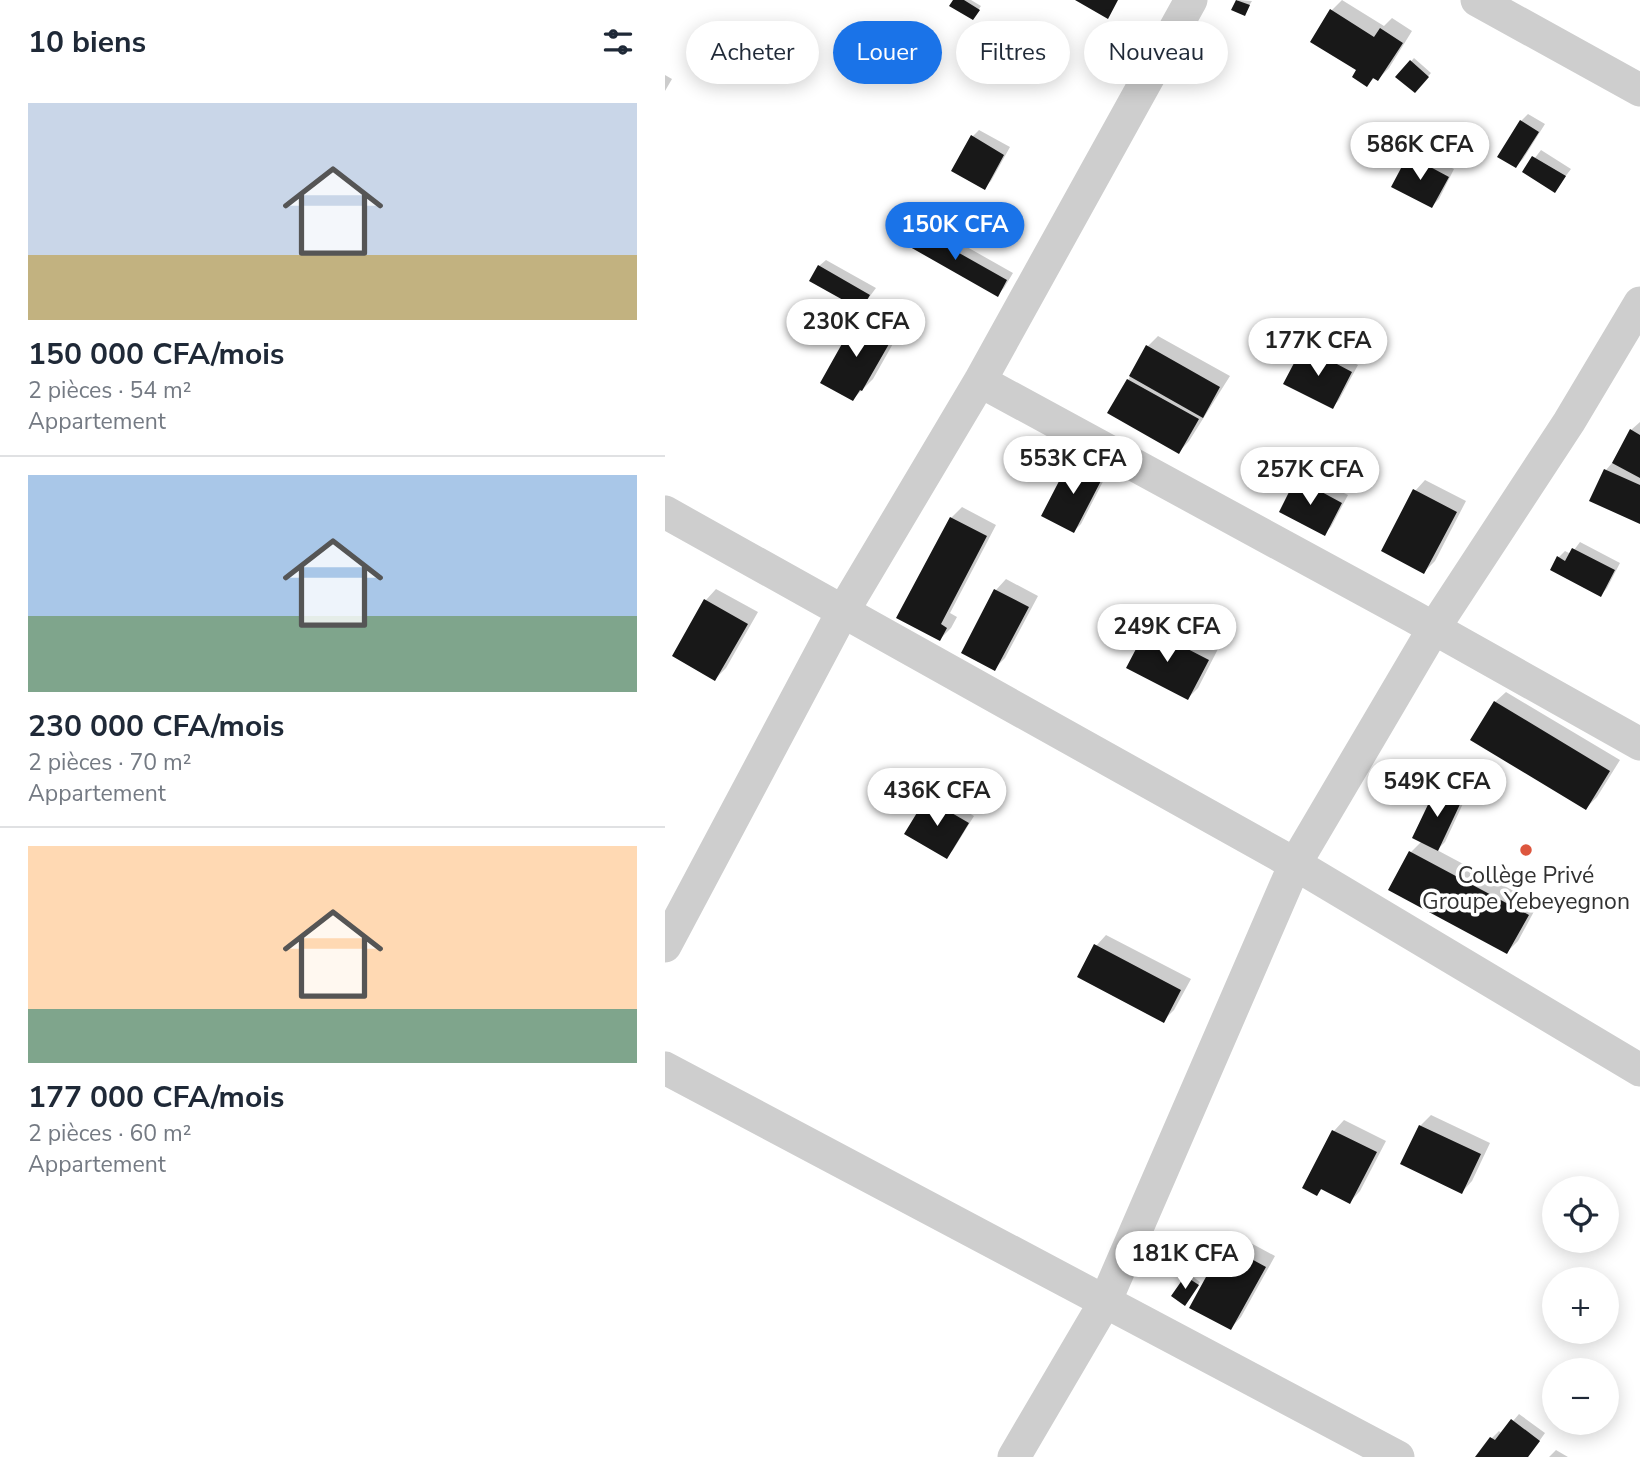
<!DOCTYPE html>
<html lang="fr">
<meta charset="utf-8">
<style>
body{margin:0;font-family:"Nunito Sans",sans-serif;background:#f2f2f3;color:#1f2937;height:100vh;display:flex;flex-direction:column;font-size:26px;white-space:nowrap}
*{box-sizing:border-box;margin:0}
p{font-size:23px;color:#747a83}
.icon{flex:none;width:38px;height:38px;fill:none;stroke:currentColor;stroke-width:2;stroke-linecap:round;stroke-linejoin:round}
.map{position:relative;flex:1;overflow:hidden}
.details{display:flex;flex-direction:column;background:#fff;width:665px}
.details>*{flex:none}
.guide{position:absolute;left:21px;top:21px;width:665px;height:63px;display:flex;gap:14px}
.fabs{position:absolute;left:877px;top:1176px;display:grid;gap:14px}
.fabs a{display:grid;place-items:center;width:77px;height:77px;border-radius:50%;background:#fff;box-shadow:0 4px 18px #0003;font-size:35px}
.price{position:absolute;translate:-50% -60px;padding:0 16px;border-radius:24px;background:#fff;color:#222;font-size:23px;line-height:46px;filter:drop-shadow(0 2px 4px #0008)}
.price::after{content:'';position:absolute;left:50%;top:42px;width:21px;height:16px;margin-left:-10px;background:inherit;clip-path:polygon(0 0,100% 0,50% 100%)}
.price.active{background:#1a73e8;color:#fff}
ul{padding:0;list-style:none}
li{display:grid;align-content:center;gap:14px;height:371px;padding:0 28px}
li+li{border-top:2px solid #e0e1e3}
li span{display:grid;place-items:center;height:217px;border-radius:0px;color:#555}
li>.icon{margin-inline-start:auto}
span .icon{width:126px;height:126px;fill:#fffc;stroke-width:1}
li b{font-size:30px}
h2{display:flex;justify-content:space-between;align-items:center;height:84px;padding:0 28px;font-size:30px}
.pill{padding:0 24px;border-radius:32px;background:#fff;box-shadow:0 4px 18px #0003;font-size:24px;line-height:63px}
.pill.active{background:#1a73e8;color:#fff}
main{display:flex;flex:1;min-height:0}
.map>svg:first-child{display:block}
.shadow{fill:#0003}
.building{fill:#181818}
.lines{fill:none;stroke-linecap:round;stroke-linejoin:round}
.minor{stroke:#cecece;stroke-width:33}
.poi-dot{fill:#dd563e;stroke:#fff;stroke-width:2.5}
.labels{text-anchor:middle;stroke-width:7;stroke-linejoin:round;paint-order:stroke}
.poi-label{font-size:23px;fill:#313131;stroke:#fff}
</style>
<main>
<section class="details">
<h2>10 biens<svg class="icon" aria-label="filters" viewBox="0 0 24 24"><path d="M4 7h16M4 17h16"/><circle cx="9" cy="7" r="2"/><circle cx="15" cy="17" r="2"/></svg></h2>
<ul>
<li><span style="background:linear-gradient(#c9d6e8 70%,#c2b280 0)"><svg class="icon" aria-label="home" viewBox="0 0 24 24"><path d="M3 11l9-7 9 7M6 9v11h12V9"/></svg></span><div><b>150 000 CFA/mois</b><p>2 pièces · 54 m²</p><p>Appartement</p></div></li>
<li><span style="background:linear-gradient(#a9c7e8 65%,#7fa58c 0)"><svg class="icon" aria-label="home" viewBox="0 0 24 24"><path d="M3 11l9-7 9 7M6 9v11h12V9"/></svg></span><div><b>230 000 CFA/mois</b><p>2 pièces · 70 m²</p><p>Appartement</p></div></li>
<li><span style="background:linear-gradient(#ffd9b3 75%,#7fa58c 0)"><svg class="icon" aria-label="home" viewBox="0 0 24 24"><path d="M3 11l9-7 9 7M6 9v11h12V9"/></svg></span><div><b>177 000 CFA/mois</b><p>2 pièces · 60 m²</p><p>Appartement</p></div></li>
</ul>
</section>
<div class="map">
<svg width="975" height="1457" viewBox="0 0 975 1457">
<rect width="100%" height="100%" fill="#fff"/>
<path class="shadow" d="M 290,0 L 306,0 L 316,6 L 310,15 Z
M 573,0 L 587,1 L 579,14 L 569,9 Z
M 677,0 L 719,26 L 727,18 L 747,31 L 724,68 L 713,79 L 710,77 L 702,85 L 666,11 Z
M 749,58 L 766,73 L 750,91 L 733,76 Z
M 0,75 L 7,79 L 0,91 Z
M 863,114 L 880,124 L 858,159 L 851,166 L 856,121 Z
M 314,130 L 345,147 L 326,181 L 319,188 L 308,136 Z
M 751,150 L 789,169 L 774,199 L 767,206 L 744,156 Z
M 876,150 L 906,169 L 890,190 L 860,171 Z
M 256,221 L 348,273 L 339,288 L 332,295 L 249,228 Z
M 161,260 L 211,288 L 196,308 L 154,266 Z
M 204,308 L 238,326 L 208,379 L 188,399 L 193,318 Z
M 493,336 L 565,376 L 524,441 L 514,452 L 463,380 L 483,346 Z
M 646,341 L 693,365 L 674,400 L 668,407 L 639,347 Z
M 975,422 L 975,522 L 941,470 L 947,463 L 966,430 Z
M 415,452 L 445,468 L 416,524 L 409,531 L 408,459 Z
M 639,473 L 683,495 L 666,527 L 659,533 L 632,479 Z
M 760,480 L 801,501 L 770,561 L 759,572 L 750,491 Z
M 297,507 L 331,525 L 285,613 L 292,617 L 286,628 L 275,639 L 234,617 L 286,518 Z
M 915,542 L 955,563 L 942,588 L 936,595 L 893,558 L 900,551 L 906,554 Z
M 341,579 L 373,596 L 340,658 L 330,668 L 298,652 L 331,590 Z
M 51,589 L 93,612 L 61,668 L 50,679 L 9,655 L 41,600 Z
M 494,618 L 553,649 L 533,688 L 523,698 L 464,667 L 484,629 Z
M 841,692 L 955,760 L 932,797 L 921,808 L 830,702 Z
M 780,782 L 803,793 L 780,842 L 772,850 L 873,904 L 853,941 L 842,952 L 746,852 L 757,841 L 749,837 L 773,789 Z
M 269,792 L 309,816 L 288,850 L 282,857 L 262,799 Z
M 441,935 L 526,979 L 509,1010 L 499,1020 L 431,946 Z
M 766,1115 L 825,1143 L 807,1181 L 797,1192 L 755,1126 Z
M 679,1120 L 721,1141 L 695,1191 L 685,1202 L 658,1188 L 652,1194 L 639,1187 L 669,1131 Z
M 571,1235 L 610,1256 L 576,1317 L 566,1328 L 560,1245 Z
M 524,1274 L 535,1282 L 523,1300 L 521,1277 Z
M 854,1414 L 880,1433 L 863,1457 L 812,1457 L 827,1438 L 834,1431 L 837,1434 Z
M 891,1450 L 903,1457 L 884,1457 Z"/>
<path class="building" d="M 288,0 L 299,0 L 315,10 L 308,20 L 284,6 Z
M 410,0 L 453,0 L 443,19 Z
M 571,0 L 585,5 L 580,16 L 566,10 Z
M 665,9 L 709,37 L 715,28 L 738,43 L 713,81 L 708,78 L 702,87 L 687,77 L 691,70 L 645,42 Z
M 745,60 L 764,77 L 750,93 L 730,77 Z
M 855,120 L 874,132 L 851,168 L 832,157 Z
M 306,135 L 339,155 L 320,190 L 286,171 Z
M 743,155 L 784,177 L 767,208 L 726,187 Z
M 867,156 L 901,176 L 890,193 L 857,172 Z
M 248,227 L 342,280 L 333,297 L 238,243 Z
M 153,265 L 205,295 L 196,310 L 144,281 Z
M 192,317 L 228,337 L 197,391 L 195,390 L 188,401 L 155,383 Z
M 481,345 L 555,387 L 538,418 L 464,376 Z
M 638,346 L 687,372 L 668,409 L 618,384 Z
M 462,379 L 534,419 L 514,454 L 442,413 Z
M 965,429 L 975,435 L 975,478 L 947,463 Z
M 406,458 L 439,475 L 409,533 L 376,516 Z
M 939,469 L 975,485 L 975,524 L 924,501 Z
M 631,478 L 677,503 L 660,536 L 614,512 Z
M 748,489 L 792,512 L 759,574 L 716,551 Z
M 285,517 L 322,536 L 276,624 L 282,628 L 275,641 L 231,618 Z
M 907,548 L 950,570 L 936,597 L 885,570 L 892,556 L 900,561 Z
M 329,589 L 364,607 L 330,671 L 296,653 Z
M 39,599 L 83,624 L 50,681 L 7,656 Z
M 482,628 L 544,660 L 523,700 L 461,668 Z
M 829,701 L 945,771 L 921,810 L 805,740 Z
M 771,788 L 797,800 L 773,851 L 747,838 Z
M 261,798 L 304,823 L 282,859 L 239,834 Z
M 744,851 L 864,915 L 842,954 L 723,890 Z
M 429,944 L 516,990 L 499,1023 L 412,977 Z
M 754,1125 L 816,1154 L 797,1194 L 735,1164 Z
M 667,1130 L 712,1152 L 685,1204 L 656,1189 L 652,1196 L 637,1188 Z
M 559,1244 L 601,1267 L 566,1330 L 524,1308 Z
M 520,1276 L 534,1285 L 520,1306 L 506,1296 Z
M 846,1419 L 875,1441 L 863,1457 L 810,1457 L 825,1437 L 830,1440 Z"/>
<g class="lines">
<path class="minor" d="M 812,0 L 975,90
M 315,381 L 747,616 L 975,744
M 0,512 L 630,864 L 975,1070
M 0,946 L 177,613 L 315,381 L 526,0
M 0,1068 L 733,1457
M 349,1457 L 440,1302 L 630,864 L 769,628 L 904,422 L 975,303"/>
</g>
<circle class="poi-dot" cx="861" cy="850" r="7"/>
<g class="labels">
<g class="poi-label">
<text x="861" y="883">Collège Privé<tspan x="861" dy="26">Groupe Yebeyegnon</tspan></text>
</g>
</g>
</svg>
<div class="fabs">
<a><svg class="icon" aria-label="locate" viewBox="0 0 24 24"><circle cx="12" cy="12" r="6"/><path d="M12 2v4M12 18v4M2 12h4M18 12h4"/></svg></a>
<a>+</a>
<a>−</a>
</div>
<b class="price" style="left:755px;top:182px">586K CFA</b>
<b class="price active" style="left:290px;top:262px">150K CFA</b>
<b class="price" style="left:191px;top:359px">230K CFA</b>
<b class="price" style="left:653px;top:378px">177K CFA</b>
<b class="price" style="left:408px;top:496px">553K CFA</b>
<b class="price" style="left:645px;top:507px">257K CFA</b>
<b class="price" style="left:502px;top:664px">249K CFA</b>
<b class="price" style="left:772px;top:819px">549K CFA</b>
<b class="price" style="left:272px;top:828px">436K CFA</b>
<b class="price" style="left:520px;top:1291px">181K CFA</b>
<div class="guide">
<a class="pill">Acheter</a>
<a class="pill active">Louer</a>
<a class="pill">Filtres</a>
<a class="pill">Nouveau</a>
</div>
</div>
</main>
